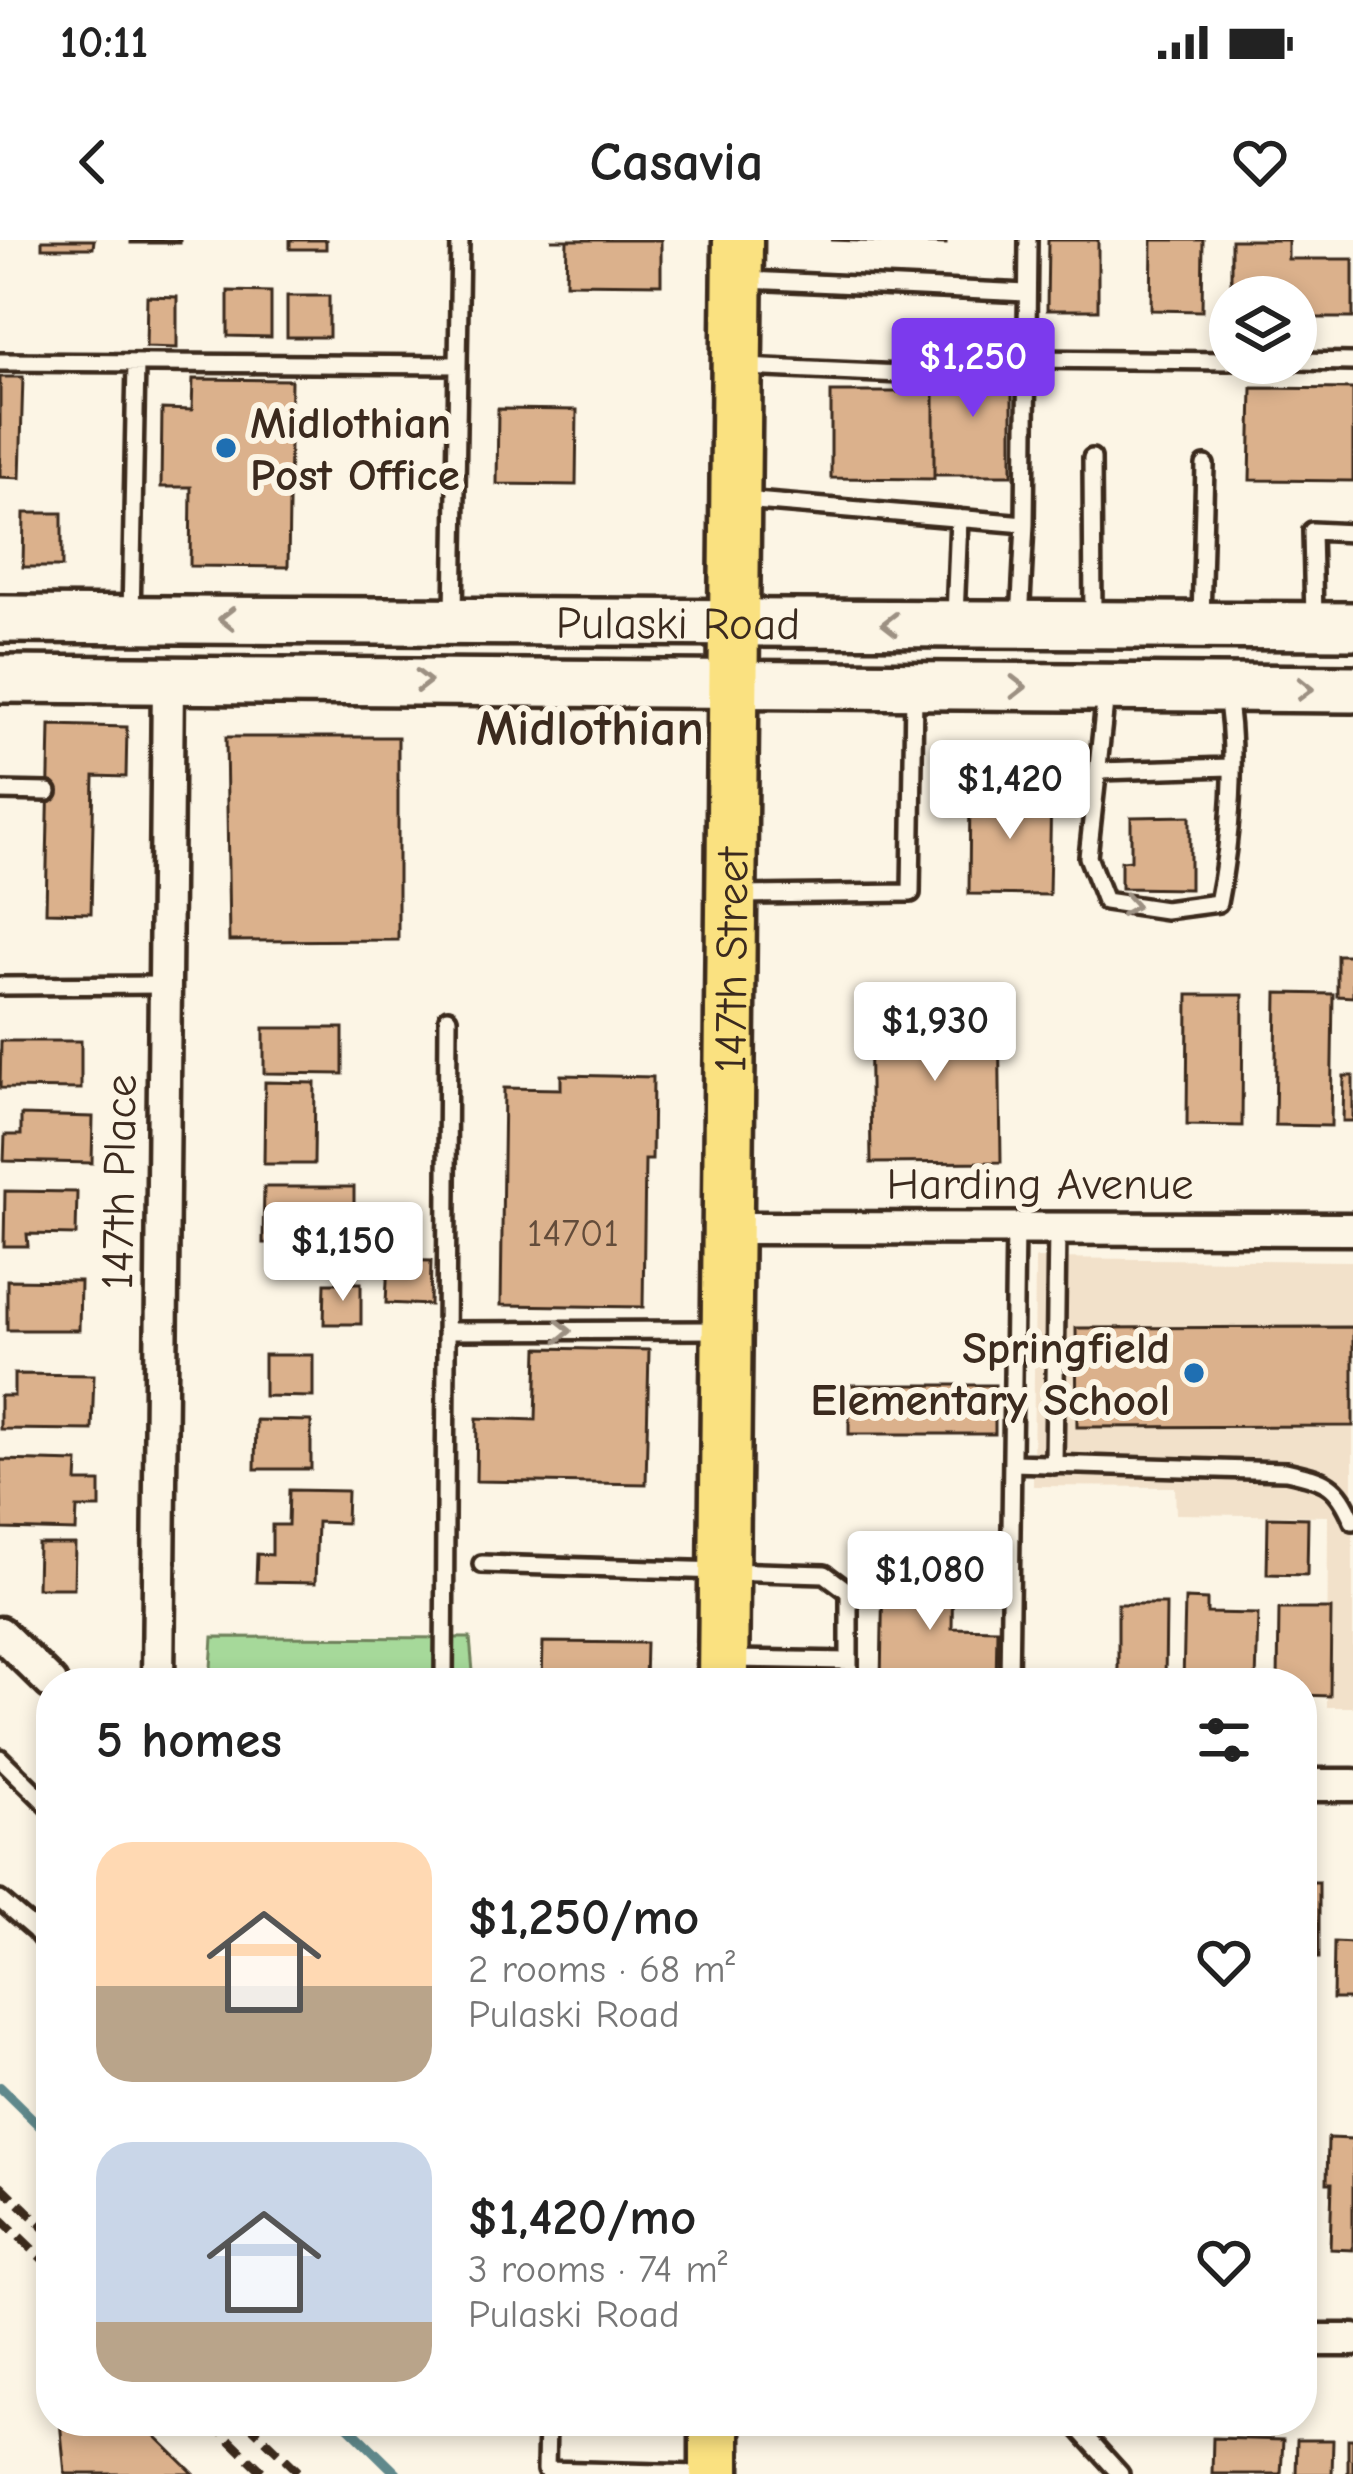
<!DOCTYPE html>
<meta charset="utf-8">
<style>
body{margin:0;font-family:"Comic Neue",sans-serif;background:#f2f2f2;color:#222;height:100vh;display:flex;flex-direction:column;font-size:45px;white-space:nowrap}
*{box-sizing:border-box;margin:0}
p{font-size:39px;color:#767676}
.icon{flex:none;width:66px;height:66px;fill:none;stroke:currentColor;stroke-width:2;stroke-linecap:round;stroke-linejoin:round}
.map{position:relative;flex:1;overflow:hidden}
.drawer{position:absolute;left:36px;top:1428px;width:1281px;height:768px;display:flex;flex-direction:column;background:#fff;border-radius:48px;box-shadow:0 6px 18px #0003}
.drawer>*{flex:none}
.fabs{position:absolute;left:1209px;top:36px;display:grid;gap:24px}
.fabs a{display:grid;place-items:center;width:108px;height:108px;border-radius:50%;background:#fff;box-shadow:0 6px 18px #0003;font-size:60px}
.price{position:absolute;translate:-50% -102px;padding:0 27px;border-radius:12px;background:#fff;color:#222;font-size:39px;line-height:78px;filter:drop-shadow(0 3px 6px #0008)}
.price::after{content:'';position:absolute;left:50%;top:72px;width:36px;height:27px;margin-left:-18px;background:inherit;clip-path:polygon(0 0,100% 0,50% 100%)}
.price.selected{background:#7c3aed;color:#fff}
ul{padding:0;list-style:none}
li{display:flex;align-items:center;gap:36px;height:300px;padding:0 60px}
li span{display:grid;place-items:center;flex:none;width:336px;height:240px;border-radius:36px;color:#555}
li>.icon{margin-inline-start:auto}
span .icon{width:144px;height:144px;fill:#fffc;stroke-width:1}
li b{font-size:51px}
h2{display:flex;justify-content:space-between;align-items:center;height:144px;padding:0 60px;font-size:51px}
.status{display:flex;justify-content:space-between;align-items:center;height:84px;padding:0 60px;background:#fff;direction:ltr}
.status svg{height:33px;fill:currentColor}
header{display:flex;justify-content:space-between;align-items:center;height:156px;padding:0 60px;background:#fff;font-size:54px;font-weight:700}
.map>svg:first-child{display:block}
.built{fill:#f2e1ca}
.green{fill:#a6d99a;stroke:#70825c;stroke-width:3}
.lines{fill:none;stroke-linecap:round;stroke-linejoin:round}
.stream{stroke:#60898c;stroke-width:10}
.building{fill:#dbb18c;stroke:#3b2a1e;stroke-width:3}
.lane-casing{stroke:#3b2a1e;stroke-width:24}
.street-casing{stroke:#3b2a1e;stroke-width:39}
.secondary-casing{stroke:#3b2a1e;stroke-width:54}
.primary-casing{stroke:#3b2a1e;stroke-width:57}
.lane{stroke:#fcf5e5;stroke-width:15}
.street{stroke:#fcf5e5;stroke-width:30}
.secondary{stroke:#fcf5e5;stroke-width:45}
.primary{stroke:#fae180;stroke-width:48}
.rail{stroke:#3b2a1e;stroke-width:9;stroke-dasharray:18 9;stroke-linecap:butt}
.oneway{stroke:#9c9082}
.poi-dot{fill:#1f6fb2;stroke:#fcf5e5;stroke-width:4.5}
.labels{text-anchor:middle;stroke-width:12;stroke-linejoin:round;paint-order:stroke}
.number-label{font-size:39px;fill:#634c3a}
.poi-label{font-size:45px;font-weight:bold;fill:#3b2a1e;stroke:#fcf5e5;text-anchor:start}
.street-label{font-size:45px;fill:#3b2a1e;stroke:#fcf5e5}
.quarter-label{font-size:51px;font-weight:bold;fill:#3b2a1e;stroke:#fcf5e5}
</style>
<div class="status"><b>10:11</b><svg viewBox="0 0 49 12"><path d="M0 12V9h3v3zM5 12V6h3v6zM10 12V3h3v9zM15 12V0h3v12zM26 1h20v11H26zM47 4h2v5h-2z"/></svg></div>
<header><svg class="icon" aria-label="back" viewBox="0 0 24 24"><path d="M15 5l-7 7 7 7"/></svg>Casavia<svg class="icon" aria-label="heart" viewBox="0 0 24 24"><path d="M12 20l-8-8c-3-5 5-10 8-4 3-6 11-1 8 4z"/></svg></header>
<div class="map">
<svg width="1353" height="2234" viewBox="0 0 1353 2234">
<rect width="100%" height="100%" fill="#fcf5e5"/>
<filter id="ink" filterUnits="userSpaceOnUse"><feTurbulence type="fractalNoise" baseFrequency=".00833" numOctaves="2"/><feDisplacementMap in="SourceGraphic" scale="24" xChannelSelector="R" yChannelSelector="G"/><feConvolveMatrix kernelMatrix="1 2 1 2 8 2 1 2 1" color-interpolation-filters="sRGB"/></filter>
<g filter="url(#ink)">
<path class="built" d="M 1035,1018 L 1353,1021 L 1353,1467 L 1327,1467 L 1328,1276 L 1176,1274 L 1175,1247 L 1033,1246 Z"/>
<path class="green" d="M 213,1397 L 470,1398 L 474,1443 L 210,1443 Z"/>
<g class="lines">
<path class="stream" d="M 0,1847 L 51,1897
M 343,2181 L 397,2234"/>
</g>
<path class="building" d="M 42,0 L 94,0 L 93,8 L 42,8 Z
M 131,0 L 180,0 L 180,3 L 131,3 Z
M 290,0 L 326,0 L 326,9 L 290,9 Z
M 551,0 L 661,0 L 661,44 L 566,43 L 567,0 Z
M 831,0 L 946,0 L 946,4 Z
M 1048,0 L 1098,0 L 1098,70 L 1047,70 Z
M 1152,0 L 1203,0 L 1202,71 L 1151,70 Z
M 1231,0 L 1288,0 L 1288,19 L 1353,19 L 1353,78 L 1296,78 L 1296,57 L 1231,57 Z
M 228,51 L 271,52 L 271,97 L 228,96 Z
M 147,56 L 177,57 L 177,108 L 146,107 Z
M 287,56 L 329,56 L 329,97 L 287,97 Z
M 934,124 L 1012,124 L 1012,235 L 934,235 Z
M 0,137 L 23,137 L 20,238 L 0,237 Z
M 193,139 L 291,140 L 288,327 L 190,326 L 191,247 L 161,247 L 162,169 L 192,170 Z
M 1252,148 L 1353,149 L 1353,241 L 1250,240 Z
M 831,152 L 934,152 L 934,239 L 831,238 Z
M 498,169 L 577,170 L 576,245 L 497,244 Z
M 24,273 L 62,273 L 62,327 L 23,327 Z
M 50,485 L 127,487 L 126,537 L 94,536 L 91,673 L 46,672 Z
M 226,497 L 398,497 L 398,700 L 229,701 Z
M 970,550 L 1051,551 L 1049,655 L 969,654 Z
M 1190,576 L 1190,649 L 1121,648 L 1121,621 L 1131,620 L 1131,577 Z
M 1337,715 L 1353,715 L 1353,757 L 1337,756 Z
M 1277,753 L 1333,754 L 1331,886 L 1275,885 Z
M 1188,755 L 1243,755 L 1242,886 L 1187,885 Z
M 999,765 L 1001,922 L 871,923 L 869,766 Z
M 264,788 L 343,788 L 343,834 L 264,833 Z
M 1,801 L 81,801 L 81,849 L 0,848 Z
M 561,835 L 653,837 L 652,920 L 645,920 L 643,1067 L 501,1065 L 504,848 L 561,849 Z
M 1344,836 L 1353,836 L 1353,881 L 1343,881 Z
M 265,842 L 315,843 L 314,924 L 264,924 Z
M 21,875 L 93,877 L 92,923 L 4,921 L 5,895 L 21,895 Z
M 264,947 L 354,947 L 354,1004 L 263,1003 Z
M 5,951 L 77,952 L 76,995 L 27,994 L 28,1006 L 4,1006 Z
M 388,1020 L 431,1021 L 430,1065 L 386,1063 Z
M 7,1040 L 80,1041 L 79,1090 L 7,1090 Z
M 325,1043 L 361,1043 L 361,1084 L 324,1084 Z
M 1353,1087 L 1353,1186 L 1077,1187 L 1076,1088 Z
M 538,1108 L 649,1110 L 646,1244 L 476,1241 L 477,1178 L 536,1180 Z
M 264,1115 L 313,1115 L 313,1157 L 264,1156 Z
M 14,1134 L 94,1135 L 92,1190 L 0,1189 L 0,1156 L 14,1156 Z
M 849,1145 L 995,1145 L 995,1194 L 849,1194 Z
M 256,1180 L 311,1181 L 311,1229 L 255,1229 Z
M 0,1220 L 78,1222 L 77,1242 L 100,1242 L 100,1268 L 77,1268 L 76,1291 L 2,1289 Z
M 289,1250 L 347,1251 L 346,1283 L 317,1282 L 315,1343 L 256,1342 L 257,1314 L 272,1315 L 272,1285 L 288,1285 Z
M 1268,1277 L 1308,1278 L 1307,1335 L 1267,1334 Z
M 38,1304 L 75,1304 L 74,1348 L 37,1348 Z
M 883,1328 L 953,1329 L 952,1388 L 997,1389 L 996,1443 L 881,1443 Z
M 1185,1359 L 1207,1360 L 1207,1373 L 1258,1374 L 1256,1443 L 1183,1443 Z
M 1118,1364 L 1166,1364 L 1165,1443 L 1118,1443 Z
M 1279,1369 L 1331,1369 L 1330,1456 L 1302,1455 L 1302,1443 L 1278,1443 Z
M 543,1402 L 646,1403 L 645,1443 L 542,1443 Z
M 1302,1642 L 1319,1642 L 1319,1718 L 1302,1718 Z
M 1334,1702 L 1353,1703 L 1353,1759 L 1333,1759 Z
M 1328,1898 L 1353,1899 L 1353,2010 L 1330,2009 L 1332,1943 L 1327,1943 Z
M 1302,1914 L 1306,1914 L 1304,1993 L 1302,1993 Z
M 60,2181 L 140,2181 L 194,2234 L 65,2234 Z
M 1213,2198 L 1283,2200 L 1281,2234 L 1212,2234 Z
M 1348,2199 L 1353,2199 L 1353,2234 L 1348,2234 Z
M 1297,2200 L 1333,2200 L 1332,2234 L 1296,2234 Z"/>
<g class="lines">
<g class="lane-casing">
<path id="lane" d="M 747,40 L 1027,53
M 1025,119 L 1230,121
M 1296,121 L 1353,122
M 0,122 L 458,125
M 745,127 L 924,135
M 1092,218 L 1093,381
M 744,260 L 1025,284
M 454,375 L 460,0
M 955,377 L 959,278
M 131,378 L 136,123
M 1314,379 L 1312,291 L 1353,293
M 1020,381 L 1025,284 L 1028,0
M 1201,381 L 1205,225
M 1106,454 L 1088,617 L 1105,661 L 1165,670 L 1218,663 C 1231,600 1238,514 1226,450
M 1100,531 L 1230,527
M 0,551 L 48,552
M 739,655 L 911,653 L 914,453
M 0,746 L 165,745
M 446,1091 L 719,1090
M 1012,1223 L 1286,1231 C 1326,1240 1337,1243 1353,1281
M 1054,1225 L 1057,988
M 482,1324 L 825,1334 L 849,1352 L 849,1443
M 732,1419 L 849,1421
M 444,1443 L 448,778
M 1009,1443 L 1015,987
M 0,1518 L 51,1568
M 0,1660 L 35,1690 L 51,1673
M 35,1690 L 51,1710
M 547,2181 L 546,2230 L 698,2234
M 1072,2181 L 1120,2234"/>
</g>
<g class="street-casing">
<path id="street" d="M 727,988 L 1353,989
M 0,1393 L 51,1443
M 158,1443 L 168,441
M 1302,1545 L 1353,1545
M 1302,2100 L 1353,2100"/>
</g>
<g class="secondary-casing">
<g id="secondary">
<path id="s1" d="M 0,379 L 1353,386"/>
<path d="M 0,439 L 1353,449"/>
</g>
</g>
<g class="primary-casing">
<g id="primary">
<path id="s2" d="M 723,1443 L 738,0"/>
<path d="M 715,2234 L 715,2181"/>
</g>
</g>
<use href="#lane" class="lane"/>
<use href="#street" class="street"/>
<use href="#secondary" class="secondary"/>
<use href="#primary" class="primary"/>
<path class="rail" d="M 0,1945 L 51,1994
M 0,1978 L 51,2027
M 210,2181 L 265,2234
M 246,2181 L 301,2234"/>
</g>
<defs><path id="oneway-chevron" d="M-2-3.5L2.5 0L-2 3.5" fill="none" stroke-width="1.6" stroke-linecap="round" stroke-linejoin="round" transform="scale(3)"/></defs>
<g class="oneway">
<use href="#oneway-chevron" transform="translate(227 379) rotate(-180)"/>
<use href="#oneway-chevron" transform="translate(890 384) rotate(-180)"/>
<use href="#oneway-chevron" transform="translate(423 441)"/>
<use href="#oneway-chevron" transform="translate(1018 447)"/>
<use href="#oneway-chevron" transform="translate(1305 449) rotate(1)"/>
<use href="#oneway-chevron" transform="translate(1130 665) rotate(9)"/>
<use href="#oneway-chevron" transform="translate(563 1091)"/>
</g>
</g>
<g class="poi-dot">
<circle cx="226" cy="208" r="12"/>
<circle cx="1194" cy="1133" r="12"/>
</g>
<g class="labels">
<g class="number-label">
<text x="573" y="1006">14701</text>
</g>
<g class="poi-label">
<text x="250" y="198">Midlothian<tspan x="250" dy="52">Post Office</tspan></text>
<text x="1170" y="1123" text-anchor="end">Springfield<tspan x="1170" dy="52">Elementary School</tspan></text>
</g>
<g class="street-label">
<text dy="16" stroke="none"><textPath href="#s1" startOffset="678">Pulaski Road</textPath></text>
<text dy="16" stroke="none"><textPath href="#s2" startOffset="723">147th Street</textPath></text>
<text transform="translate(118 942) rotate(-89)" y="16">147th Place</text>
<text x="1040" y="959">Harding Avenue</text>
</g>
<g class="quarter-label">
<text x="590" y="505">Midlothian</text>
</g>
</g>
</svg>
<div class="fabs">
<a><svg class="icon" aria-label="layers" viewBox="0 0 24 24"><path d="M12 4l9 5-9 5-9-5zM3 14l9 5 9-5"/></svg></a>
</div>
<b class="price selected" style="left:973px;top:180px">$1,250</b>
<b class="price" style="left:1010px;top:602px">$1,420</b>
<b class="price" style="left:935px;top:844px">$1,930</b>
<b class="price" style="left:343px;top:1064px">$1,150</b>
<b class="price" style="left:930px;top:1393px">$1,080</b>
<section class="drawer">
<h2>5 homes<svg class="icon" aria-label="filters" viewBox="0 0 24 24"><path d="M4 7h16M4 17h16"/><circle cx="9" cy="7" r="2"/><circle cx="15" cy="17" r="2"/></svg></h2>
<ul>
<li><span style="background:linear-gradient(#ffd9b3 60%,#b9a48a 0)"><svg class="icon" aria-label="home" viewBox="0 0 24 24"><path d="M3 11l9-7 9 7M6 9v11h12V9"/></svg></span><div><b>$1,250/mo</b><p>2 rooms · 68 m²</p><p>Pulaski Road</p></div><svg class="icon" aria-label="heart" viewBox="0 0 24 24"><path d="M12 20l-8-8c-3-5 5-10 8-4 3-6 11-1 8 4z"/></svg></li>
<li><span style="background:linear-gradient(#c9d6e8 75%,#b9a48a 0)"><svg class="icon" aria-label="home" viewBox="0 0 24 24"><path d="M3 11l9-7 9 7M6 9v11h12V9"/></svg></span><div><b>$1,420/mo</b><p>3 rooms · 74 m²</p><p>Pulaski Road</p></div><svg class="icon" aria-label="heart" viewBox="0 0 24 24"><path d="M12 20l-8-8c-3-5 5-10 8-4 3-6 11-1 8 4z"/></svg></li>
</ul>
</section>
</div>
